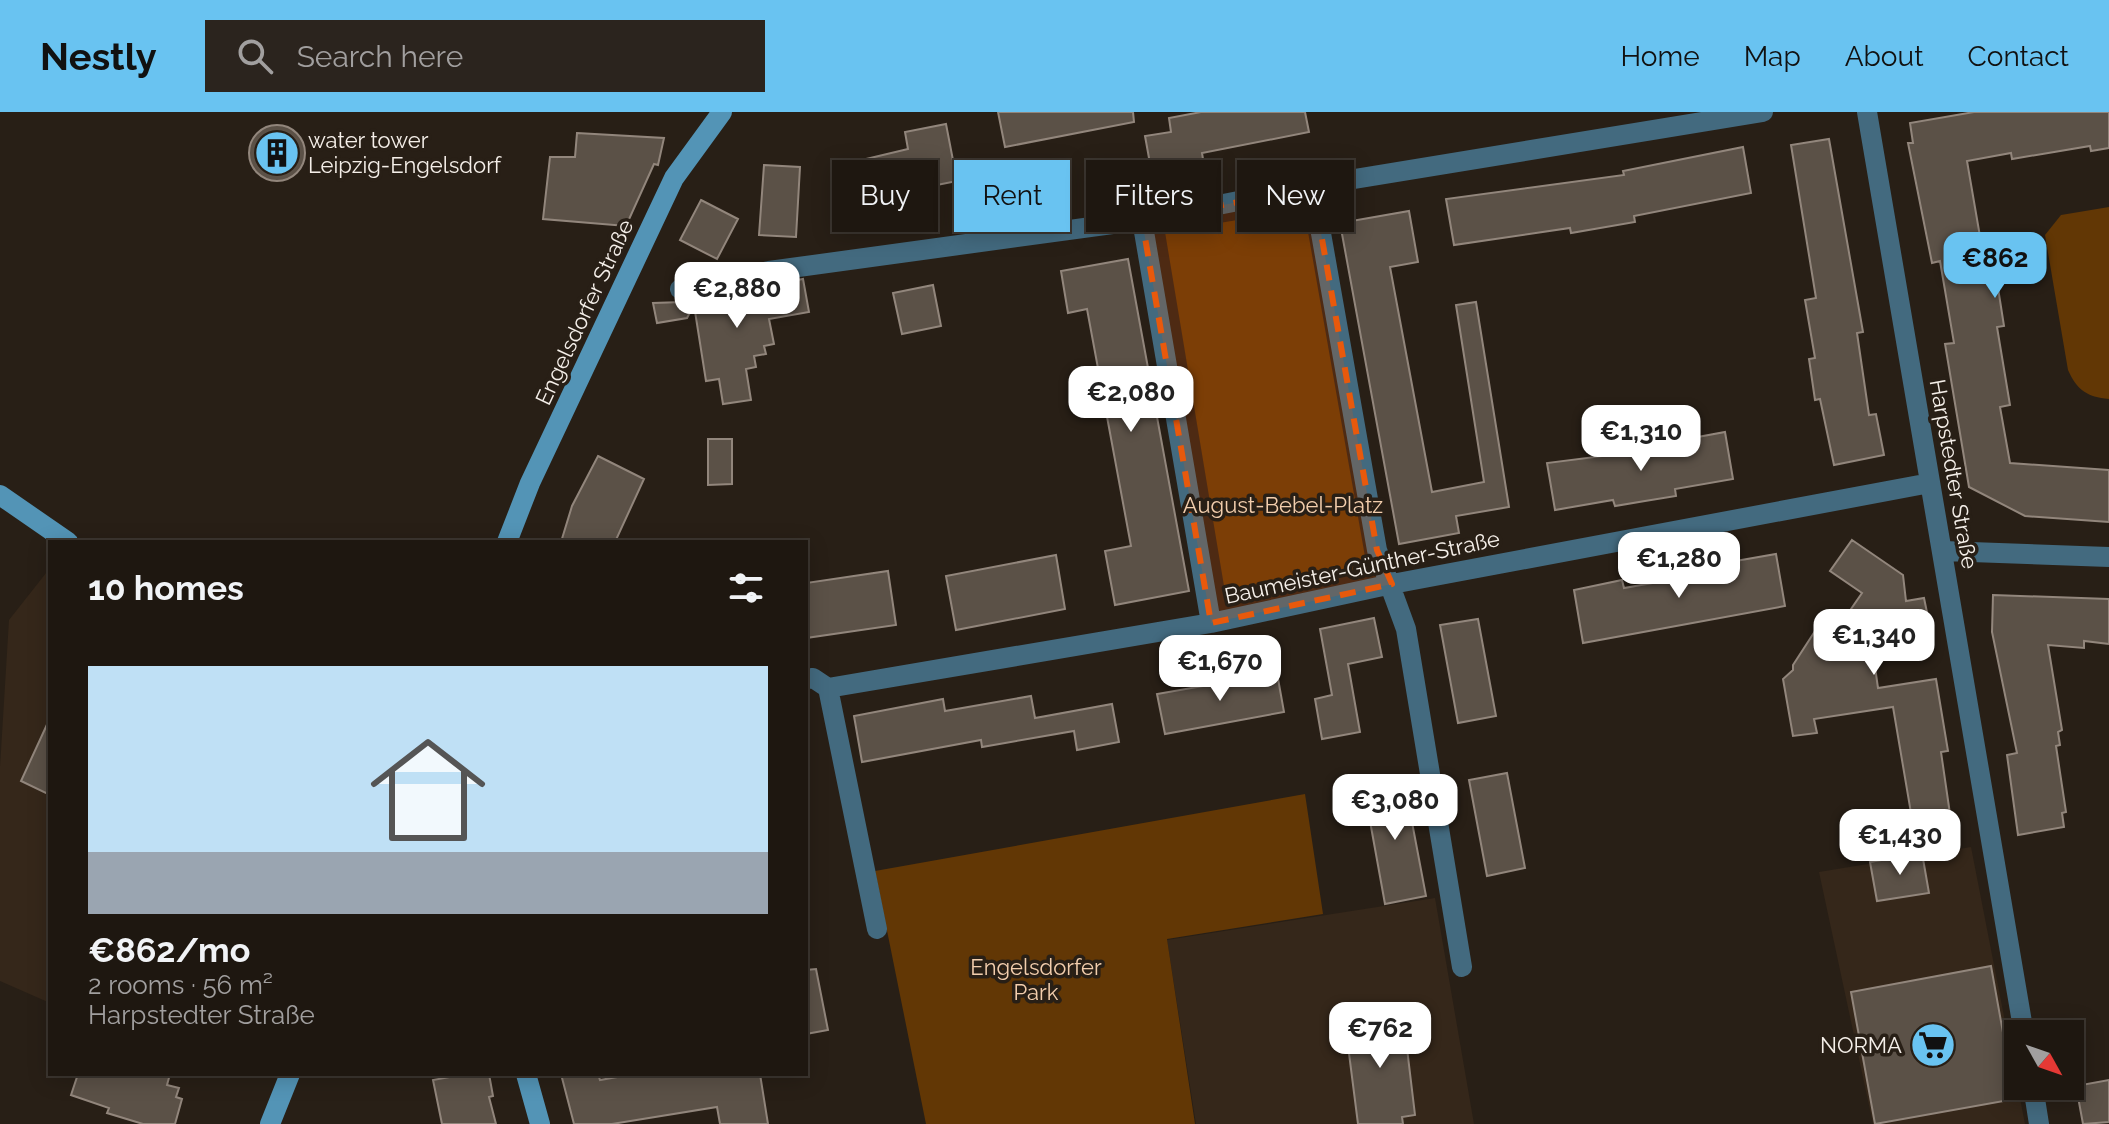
<!DOCTYPE html>
<meta charset="utf-8">
<style>
body{margin:0;font-family:Raleway,sans-serif;background:#2b241e;color:#f1f3f6;height:100vh;display:flex;flex-direction:column;font-size:30px;white-space:nowrap}
*{box-sizing:border-box;margin:0}
p{font-size:26px;color:#a19f9f}
.icon{flex:none;width:44px;height:44px;fill:none;stroke:currentColor;stroke-width:2;stroke-linecap:round;stroke-linejoin:round}
.map{position:relative;flex:1;overflow:hidden}
.drawer{position:absolute;left:48px;top:428px;width:760px;height:536px;display:flex;flex-direction:column;background:#1e1710;border-radius:0px;box-shadow:0 4px 20px #0003,0 0 0 2px #3c3630}
.drawer>*{flex:none}
.banner{position:absolute;left:832px;top:48px;width:760px;height:72px;display:flex;gap:16px}
.needle{width:52px;rotate:130deg}
.buttons{position:absolute;left:2004px;top:908px;display:grid;gap:16px}
.buttons a{display:grid;place-items:center;width:80px;height:80px;border-radius:0px;background:#1e1710;box-shadow:0 4px 20px #0003,0 0 0 2px #3c3630;font-size:40px}
.price{position:absolute;translate:-50% -68px;padding:0 18px;border-radius:16px;background:#fff;color:#222;font-size:26px;line-height:52px;filter:drop-shadow(0 2px 4px #0008)}
.price::after{content:'';position:absolute;left:50%;top:48px;width:24px;height:18px;margin-left:-12px;background:inherit;clip-path:polygon(0 0,100% 0,50% 100%)}
.price.selected{background:#69c3f1;color:#111}
ul{padding:0;list-style:none}
li{display:grid;align-content:center;gap:16px;height:424px;padding:0 40px}
li+li{border-top:2px solid #3c3630}
li span{display:grid;place-items:center;height:248px;border-radius:0px;color:#555}
li>.icon{margin-inline-start:auto}
span .icon{width:144px;height:144px;fill:#fffc;stroke-width:1}
li b{font-size:34px}
h2{display:flex;justify-content:space-between;align-items:center;height:96px;padding:0 40px;font-size:34px}
.pill{padding:0 28px;border-radius:0px;background:#1e1710;box-shadow:0 4px 20px #0003,0 0 0 2px #3c3630;font-size:28px;line-height:72px}
.pill.selected{background:#69c3f1;color:#111}
header{display:flex;align-items:center;gap:48px;box-sizing:border-box;height:112px;padding:0 40px;background:#69c3f1;color:#111}
header strong{font-size:38px}
nav{display:flex;gap:44px;margin-inline-start:auto;font-size:28px}
.search{width:560px;height:72px;background:#2b241e;display:flex;align-items:center;gap:20px;box-sizing:border-box;padding:0 28px;border-radius:0px;color:#a19f9f;font-size:30px}
.map>svg:first-child{display:block}
.built{fill:#35271a}
.park{fill:#623705}
.building{fill:#5b5147;stroke:#92867c;stroke-width:2}
.lines{fill:none;stroke-linecap:round;stroke-linejoin:round}
.street{stroke:#436a7f;stroke-width:20}
.secondary{stroke:#5394b6;stroke-width:20}
.marked{fill:#e8590c;fill-opacity:0.2;stroke:#e8590c;stroke-width:6;stroke-dasharray:16 10;stroke-linejoin:round}
.labels{text-anchor:middle;stroke-width:7;stroke-linejoin:round;paint-order:stroke}
.poi-label{font-size:22px;fill:#f5efe9;stroke:#281f16;text-anchor:start}
.street-label{font-size:22px;fill:#f5efe9;stroke:#281f16}
.park-label{font-size:22px;fill:#f3cead;stroke:#281f16}
</style>
<header>
<strong>Nestly</strong>
<div class="search"><svg class="icon" aria-label="search" viewBox="0 0 24 24"><circle cx="10" cy="10" r="6"/><path d="M15 15l6 6"/></svg>Search here</div>
<nav><a>Home</a><a>Map</a><a>About</a><a>Contact</a></nav>
</header>
<div class="map">
<svg width="2109" height="1012" viewBox="0 0 2109 1012">
<rect width="100%" height="100%" fill="#281f16"/>
<path class="built" d="M 50,456 L 50,891 L 0,869 L 0,655 L 9,508 Z
M 1971,735 L 2025,1012 L 1873,1012 L 1819,760 Z
M 1435,786 L 1474,1012 L 1196,1012 L 1167,828 Z"/>
<path class="park" d="M 2109,95 L 2109,287 C 2087,285 2077,278 2068,258 L 2045,123 L 2061,103 Z
M 1304,97 L 1367,456 L 1226,486 L 1165,120 Z
M 1305,682 L 1323,802 L 1167,827 L 1195,1012 L 926,1012 L 875,759 Z"/>
<path class="building" d="M 998,0 L 1133,0 L 1134,10 L 1005,35 Z
M 1201,0 L 1305,0 L 1309,20 L 1202,41 L 1203,47 L 1151,57 L 1145,24 L 1171,20 L 1169,6 Z
M 1974,0 L 2109,0 L 2109,36 L 2091,39 L 2090,34 L 2012,47 L 2011,41 L 1967,49 L 1983,142 L 1985,146 L 1993,144 L 2004,214 L 1997,215 L 2010,293 L 2000,295 L 2010,351 L 2109,358 L 2109,410 L 2025,404 L 1969,375 L 1945,232 L 1954,231 L 1940,149 L 1932,151 L 1908,31 L 1913,31 L 1910,11 Z
M 946,12 L 957,69 L 902,80 L 906,96 L 859,106 L 852,71 L 871,67 L 866,47 L 908,37 L 905,20 Z
M249 41a28 28 0 1 1 56 0a28 28 0 1 1-56 0Z
M 577,21 L 664,26 L 658,53 L 654,52 L 626,114 L 543,107 L 550,45 L 575,45 Z
M 1829,27 L 1863,220 L 1857,221 L 1869,303 L 1876,302 L 1884,343 L 1834,353 L 1820,287 L 1815,288 L 1809,247 L 1815,246 L 1805,188 L 1816,186 L 1791,33 Z
M 1743,35 L 1751,81 L 1634,104 L 1635,110 L 1571,121 L 1570,116 L 1454,133 L 1446,87 L 1624,63 L 1623,59 Z
M 764,53 L 800,55 L 796,125 L 759,123 Z
M 701,88 L 738,107 L 717,147 L 680,128 Z
M 1409,99 L 1418,150 L 1390,155 L 1432,380 L 1484,370 L 1456,193 L 1476,190 L 1509,395 L 1456,404 L 1459,421 L 1399,432 L 1340,111 Z
M 1128,147 L 1189,479 L 1115,493 L 1105,439 L 1131,434 L 1087,197 L 1068,201 L 1061,159 Z
M 803,167 L 809,200 L 769,207 L 774,232 L 764,234 L 766,242 L 754,244 L 756,255 L 746,257 L 751,288 L 723,292 L 719,267 L 706,269 L 694,193 L 687,206 L 657,211 L 653,191 L 683,190 Z
M 933,173 L 941,214 L 902,222 L 893,181 Z
M 1725,320 L 1733,367 L 1675,377 L 1676,384 L 1645,389 L 1615,394 L 1613,388 L 1555,398 L 1547,351 L 1666,336 L 1665,331 Z
M 708,327 L 732,327 L 732,372 L 708,373 Z
M 598,344 L 644,367 L 615,430 L 561,430 L 572,394 Z
M 1852,428 L 1903,463 L 1906,489 L 1924,486 L 1930,515 L 1871,527 L 1878,576 L 1936,567 L 1948,639 L 1941,640 L 1950,702 L 1912,707 L 1893,595 L 1814,607 L 1817,621 L 1793,624 L 1783,567 L 1793,558 L 1793,553 L 1819,513 L 1833,523 L 1862,481 L 1830,459 Z
M 1776,442 L 1785,494 L 1583,531 L 1574,478 L 1622,468 L 1624,476 L 1726,458 L 1724,451 Z
M 1056,443 L 1065,497 L 956,518 L 946,464 Z
M 888,459 L 896,513 L 806,526 L 806,471 Z
M 1993,483 L 2109,487 L 2109,532 L 2084,529 L 2084,536 L 2048,533 L 2062,618 L 2058,620 L 2060,633 L 2056,634 L 2066,700 L 2062,701 L 2064,715 L 2018,723 L 2007,643 L 2017,641 L 1992,520 Z
M 1374,506 L 1382,545 L 1348,552 L 1360,620 L 1322,627 L 1315,587 L 1332,583 L 1320,517 Z
M 1478,507 L 1496,604 L 1458,611 L 1440,513 Z
M 1277,561 L 1284,600 L 1165,622 L 1157,582 Z
M 1031,584 L 1035,606 L 1112,592 L 1119,630 L 1077,638 L 1074,619 L 982,635 L 981,628 L 862,650 L 854,604 L 943,587 L 945,599 Z
M 50,606 L 50,683 L 21,669 Z
M 1507,661 L 1525,756 L 1487,764 L 1469,668 Z
M 1404,668 L 1426,784 L 1385,792 L 1364,676 Z
M 1922,741 L 1929,781 L 1877,789 L 1870,750 Z
M 1991,854 L 2015,987 L 1875,1012 L 1851,880 Z
M 816,857 L 828,918 L 806,922 L 806,858 Z
M 1403,903 L 1415,1003 L 1402,1005 L 1403,1012 L 1358,1012 L 1345,910 Z
M 78,962 L 170,962 L 167,973 L 179,976 L 176,985 L 182,987 L 175,1012 L 143,1012 L 107,1001 L 109,996 L 71,983 Z
M 466,962 L 489,962 L 493,984 L 489,985 L 496,1012 L 442,1012 L 433,968 Z
M 561,962 L 598,962 L 600,968 L 634,962 L 760,962 L 768,1012 L 720,1012 L 717,995 L 612,1012 L 574,1012 Z
M 2109,968 L 2109,1010 L 2083,1012 L 2076,974 Z"/>
<g class="lines">
<path class="street" d="M 1867,0 L 2024,922
M 1313,76 L 1377,438 L 1406,517 L 1462,855
M 1142,108 L 1211,511
M 680,177 L 769,159 L 1142,108 L 1330,71 L 1763,0
M 1943,439 L 2109,445
M 806,567 L 813,566 L 828,576 L 1211,511 L 1392,472 L 1930,371
M 828,576 L 877,817
M 2033,974 L 2039,1012"/>
<path class="secondary" d="M 0,383 L 68,430
M 507,430 L 530,371 L 674,66 L 722,0
M 526,962 L 540,1012
M 270,1012 L 290,962"/>
</g>
<path class="marked" d="M 1313,76 L 1377,438 L 1392,472 L 1211,511 L 1142,108 Z"/>
<defs>
<g id="building-disc" transform="scale(2.3)"><circle r="9.5" fill="#69c3f1" stroke="#281f16"/><path d="M-4-6H4V6H1V3H-1V6H-4ZM-2.5-4.3h1.7v1.8h-1.7ZM.8-4.3h1.7v1.8H.8ZM-2.5-1h1.7V.8h-1.7ZM.8-1h1.7V.8H.8Z" fill="#111"/></g>
<g id="supermarket-disc" transform="scale(2.3)"><circle r="9.5" fill="#69c3f1" stroke="#281f16"/><path d="M-6-5.5h2.5l.6 2H6L4.5 2H-2.5L-4.4-4H-6ZM-1.5 3.2a1.3 1.3 0 1 0 .1 0ZM3 3.2a1.3 1.3 0 1 0 .1 0Z" fill="#111"/></g>
</defs>
<g fill-rule="evenodd">
<use href="#building-disc" x="277" y="41"/>
<use href="#supermarket-disc" x="1933" y="933"/>
</g>
<g class="labels">
<g class="poi-label">
<text x="308" y="36">water tower<tspan x="308" dy="25">Leipzig-Engelsdorf</tspan></text>
<text x="1902" y="941" text-anchor="end">NORMA</text>
</g>
<g class="street-label">
<text transform="translate(584 200) rotate(-65)" y="8">Engelsdorfer Straße</text>
<text transform="translate(1954 362) rotate(80)" y="8">Harpstedter Straße</text>
<text transform="translate(1362 455) rotate(-12)" y="8">Baumeister-Günther-Straße</text>
</g>
<g class="park-label">
<text x="1283" y="401">August-Bebel-Platz</text>
<text x="1036" y="863">Engelsdorfer<tspan x="1036" dy="25">Park</tspan></text>
</g>
</g>
</svg>
<div class="buttons">
<a><svg class="needle" viewBox="-14 -14 28 28"><path d="M0-13l5 13h-10z" fill="#e53935"/><path d="M0 13l5-13h-10z" fill="#a19f9f"/></svg></a>
</div>
<b class="price selected" style="left:1995px;top:188px">€862</b>
<b class="price" style="left:737px;top:218px">€2,880</b>
<b class="price" style="left:1131px;top:322px">€2,080</b>
<b class="price" style="left:1641px;top:361px">€1,310</b>
<b class="price" style="left:1679px;top:488px">€1,280</b>
<b class="price" style="left:1874px;top:565px">€1,340</b>
<b class="price" style="left:1220px;top:591px">€1,670</b>
<b class="price" style="left:1395px;top:730px">€3,080</b>
<b class="price" style="left:1900px;top:765px">€1,430</b>
<b class="price" style="left:1380px;top:958px">€762</b>
<div class="banner">
<a class="pill">Buy</a>
<a class="pill selected">Rent</a>
<a class="pill">Filters</a>
<a class="pill">New</a>
</div>
<section class="drawer">
<h2>10 homes<svg class="icon" aria-label="filters" viewBox="0 0 24 24"><path d="M4 7h16M4 17h16"/><circle cx="9" cy="7" r="2"/><circle cx="15" cy="17" r="2"/></svg></h2>
<ul>
<li><span style="background:linear-gradient(#bfe0f5 75%,#9aa5b1 0)"><svg class="icon" aria-label="home" viewBox="0 0 24 24"><path d="M3 11l9-7 9 7M6 9v11h12V9"/></svg></span><div><b>€862/mo</b><p>2 rooms · 56 m²</p><p>Harpstedter Straße</p></div></li>
</ul>
</section>
</div>
